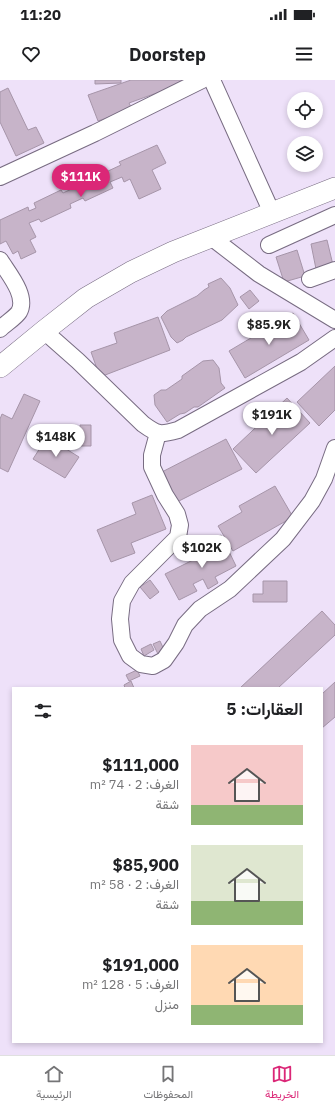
<!DOCTYPE html>
<html lang="ar">
<meta charset="utf-8">
<style>
body{margin:0;font-family:"IBM Plex Sans",Vazirmatn,sans-serif;background:#f6f6f6;color:#202124;direction:rtl;height:100vh;display:flex;flex-direction:column;font-size:15px;white-space:nowrap}
*{box-sizing:border-box;margin:0}
p{font-size:13px;color:#757577}
.icon{flex:none;width:22px;height:22px;fill:none;stroke:currentColor;stroke-width:2;stroke-linecap:round;stroke-linejoin:round}
.map{position:relative;flex:1;overflow:hidden;direction:ltr}
.panel{position:absolute;left:12px;top:607px;width:311px;height:356px;display:flex;flex-direction:column;background:#fff;border-radius:0px;box-shadow:0 2px 6px #0003;direction:rtl}
.panel>*{flex:none}
.controls{position:absolute;left:287px;top:12px;display:grid;gap:8px}
.controls a{display:grid;place-items:center;width:36px;height:36px;border-radius:50%;background:#fff;box-shadow:0 2px 6px #0003;font-size:20px}
.price{position:absolute;translate:-50% -34px;padding:0 9px;border-radius:14px;background:#fff;color:#222;font-size:13px;line-height:26px;filter:drop-shadow(0 1px 2px #0008)}
.price::after{content:'';position:absolute;left:50%;top:24px;width:12px;height:9px;margin-left:-6px;background:inherit;clip-path:polygon(0 0,100% 0,50% 100%)}
.price.on{background:#db2777;color:#fff}
ul{padding:0;list-style:none}
li{display:flex;align-items:center;gap:12px;height:100px;padding:0 20px}
li span{display:grid;place-items:center;flex:none;width:112px;height:80px;border-radius:0px;color:#555}
li>.icon{margin-inline-start:auto}
span .icon{width:48px;height:48px;fill:#fffc;stroke-width:1}
li b{font-size:17px}
h2{display:flex;justify-content:space-between;align-items:center;height:48px;padding:0 20px;font-size:17px}
.status{display:flex;justify-content:space-between;align-items:center;height:28px;padding:0 20px;background:#fff;direction:ltr}
.status svg{height:11px;fill:currentColor}
header{display:flex;justify-content:space-between;align-items:center;height:52px;padding:0 20px;background:#fff;font-size:18px;font-weight:700}
.tab-bar{display:flex;justify-content:space-around;align-items:center;height:56px;border-top:1px solid #e0e0e0;background:#fff;font-size:11px;color:#757577}
.tab-bar a{display:grid;justify-items:center;gap:2px}
.tab-bar .on{color:#db2777}
.map>svg:first-child{display:block}
.building{fill:#c7b4c9;stroke:#a695a9}
.lines{fill:none;stroke-linecap:round;stroke-linejoin:round}
.minor-casing{stroke:#786c82;stroke-width:18}
.tertiary-casing{stroke:#786c82;stroke-width:22}
.minor{stroke:#fff;stroke-width:16}
.tertiary{stroke:#fff;stroke-width:21}
</style>
<div class="status"><b>11:20</b><svg viewBox="0 0 49 12"><path d="M0 12V9h3v3zM5 12V6h3v6zM10 12V3h3v9zM15 12V0h3v12zM26 1h20v11H26zM47 4h2v5h-2z"/></svg></div>
<header><svg class="icon" aria-label="menu" viewBox="0 0 24 24"><path d="M4 6h16M4 12h16M4 18h16"/></svg>Doorstep<svg class="icon" aria-label="heart" viewBox="0 0 24 24"><path d="M12 20l-8-8c-3-5 5-10 8-4 3-6 11-1 8 4z"/></svg></header>
<div class="map">
<svg width="335" height="975" viewBox="0 0 335 975">
<rect width="100%" height="100%" fill="#eee1f9"/>
<path class="building" d="M 95,0 L 121,0 L 121,3 L 95,4 Z
M 131,0 L 186,0 L 187,2 L 129,23 L 132,29 L 98,41 L 88,15 Z
M 8,8 L 28,50 L 36,47 L 44,63 L 16,76 L 0,42 L 0,12 Z
M 157,65 L 166,83 L 152,90 L 161,109 L 139,119 L 130,99 L 124,102 L 122,97 L 110,102 L 113,108 L 85,121 L 83,118 L 70,124 L 71,128 L 41,142 L 39,139 L 29,143 L 36,157 L 30,160 L 36,172 L 21,179 L 18,171 L 13,174 L 6,161 L 0,164 L 0,140 L 28,127 L 29,131 L 36,128 L 34,123 L 61,110 L 63,113 L 78,106 L 76,103 L 105,89 L 106,92 L 121,85 L 119,82 Z
M 327,160 L 333,185 L 316,189 L 311,164 Z
M 297,170 L 305,196 L 284,202 L 276,177 Z
M 221,198 L 230,208 L 238,225 L 222,240 L 186,257 L 183,260 L 177,263 L 171,257 L 161,237 L 167,231 L 197,216 L 204,210 L 209,207 L 208,204 Z
M 250,210 L 259,221 L 249,229 L 240,217 Z
M 293,233 L 309,260 L 245,298 L 229,271 Z
M 158,237 L 170,270 L 100,297 L 91,272 L 117,263 L 114,253 Z
M 213,280 L 219,288 L 221,303 L 225,308 L 198,327 L 194,327 L 185,333 L 180,334 L 167,342 L 155,325 L 154,315 L 161,310 L 166,310 L 182,299 L 182,296 L 203,281 Z
M 335,286 L 335,330 L 319,346 L 297,322 Z
M 24,314 L 40,321 L 8,392 L 0,388 L 0,339 L 2,334 L 12,339 Z
M 287,318 L 310,343 L 256,393 L 233,369 Z
M 80,345 L 91,345 L 91,366 L 80,366 Z
M 47,357 L 79,377 L 65,398 L 33,379 Z
M 226,359 L 242,389 L 175,423 L 160,393 Z
M 275,406 L 293,437 L 233,471 L 218,446 L 242,432 L 239,426 Z
M 152,415 L 166,449 L 131,463 L 135,473 L 111,482 L 97,450 L 136,434 L 132,423 Z
M 221,455 L 236,486 L 215,497 L 218,503 L 208,509 L 203,499 L 193,504 L 197,511 L 179,520 L 165,494 L 205,474 L 201,465 Z
M 150,500 L 159,512 L 150,519 L 140,507 Z
M 263,501 L 287,501 L 287,522 L 253,522 L 253,514 L 263,514 Z
M 322,531 L 335,545 L 335,555 L 278,608 L 240,608 Z
M 160,561 L 166,574 L 159,576 L 153,564 Z
M 151,564 L 154,570 L 144,576 L 141,569 Z
M 137,590 L 140,596 L 129,601 L 126,595 Z
M 131,601 L 134,608 L 125,608 L 124,605 Z
M 335,602 L 335,637 L 322,648 L 322,614 Z"/>
<g class="lines">
<g class="minor-casing">
<path id="minor" d="M 212,0 L 272,133
M 0,97 L 95,53 L 202,0
M 211,157 L 259,194 L 335,240
M 269,165 L 335,135
M 0,180 C 8,193 28,216 19,232 C 16,237 5,244 0,249
M 310,199 L 335,190
M 44,251 L 78,281 L 143,344 C 158,355 160,355 178,350 L 301,282 L 335,258
M 158,353 L 152,375 L 152,387 L 165,415 L 177,434 L 180,445 L 178,457 L 132,503 L 122,521 L 120,539 L 122,560 L 130,576 L 141,584 L 153,586 L 164,580 L 176,563 L 185,545 L 200,529 L 230,509 L 283,459 L 312,421 L 324,399 L 335,368"/>
</g>
<g class="tertiary-casing">
<path id="tertiary" d="M 0,287 L 44,251 L 86,218 L 131,192 L 173,172 L 335,108"/>
</g>
<use href="#minor" class="minor"/>
<use href="#tertiary" class="tertiary"/>
</g>
</svg>
<div class="controls">
<a><svg class="icon" aria-label="locate" viewBox="0 0 24 24"><circle cx="12" cy="12" r="6"/><path d="M12 2v4M12 18v4M2 12h4M18 12h4"/></svg></a>
<a><svg class="icon" aria-label="layers" viewBox="0 0 24 24"><path d="M12 4l9 5-9 5-9-5zM3 14l9 5 9-5"/></svg></a>
</div>
<b class="price on" style="left:81px;top:118px">$111K</b>
<b class="price" style="left:269px;top:266px">$85.9K</b>
<b class="price" style="left:272px;top:356px">$191K</b>
<b class="price" style="left:56px;top:378px">$148K</b>
<b class="price" style="left:202px;top:489px">$102K</b>
<section class="panel">
<h2>العقارات: 5<svg class="icon" aria-label="filters" viewBox="0 0 24 24"><path d="M4 7h16M4 17h16"/><circle cx="9" cy="7" r="2"/><circle cx="15" cy="17" r="2"/></svg></h2>
<ul>
<li><span style="background:linear-gradient(#f6c9c9 75%,#8fb573 0)"><svg class="icon" aria-label="home" viewBox="0 0 24 24"><path d="M3 11l9-7 9 7M6 9v11h12V9"/></svg></span><div><b>$111,000</b><p>الغرف: 2 · 74 m²</p><p>شقة</p></div></li>
<li><span style="background:linear-gradient(#dfe7d0 70%,#8fb573 0)"><svg class="icon" aria-label="home" viewBox="0 0 24 24"><path d="M3 11l9-7 9 7M6 9v11h12V9"/></svg></span><div><b>$85,900</b><p>الغرف: 2 · 58 m²</p><p>شقة</p></div></li>
<li><span style="background:linear-gradient(#ffd9b3 75%,#8fb573 0)"><svg class="icon" aria-label="home" viewBox="0 0 24 24"><path d="M3 11l9-7 9 7M6 9v11h12V9"/></svg></span><div><b>$191,000</b><p>الغرف: 5 · 128 m²</p><p>منزل</p></div></li>
</ul>
</section>
</div>
<nav class="tab-bar">
<a class="on"><svg class="icon" aria-label="map" viewBox="0 0 24 24"><path d="M3 6l6-2 6 2 6-2v14l-6 2-6-2-6 2zM9 4v14M15 6v14"/></svg>الخريطة</a>
<a><svg class="icon" aria-label="saved" viewBox="0 0 24 24"><path d="M7 4h10v16l-5-4-5 4z"/></svg>المحفوظات</a>
<a><svg class="icon" aria-label="home" viewBox="0 0 24 24"><path d="M3 11l9-7 9 7M6 9v11h12V9"/></svg>الرئيسية</a>
</nav>
